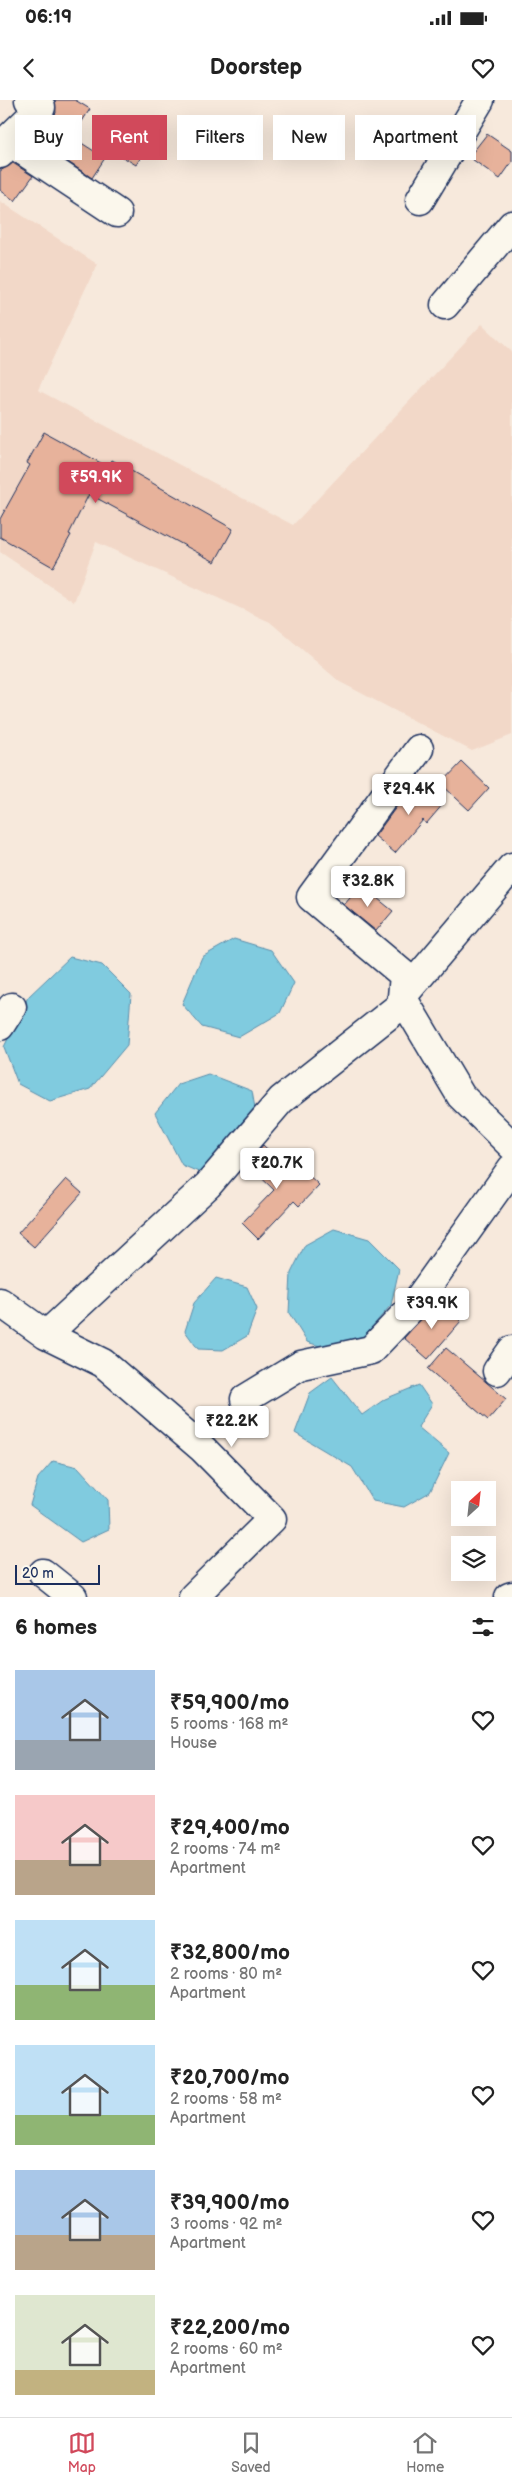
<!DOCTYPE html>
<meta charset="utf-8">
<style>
body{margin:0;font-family:"Balsamiq Sans",sans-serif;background:#f6f6f6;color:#222;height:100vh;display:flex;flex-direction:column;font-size:19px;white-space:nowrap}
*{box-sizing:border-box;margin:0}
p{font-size:16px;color:#767676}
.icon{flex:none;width:28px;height:28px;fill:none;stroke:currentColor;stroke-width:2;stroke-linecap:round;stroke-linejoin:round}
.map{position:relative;height:1497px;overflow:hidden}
.side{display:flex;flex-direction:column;background:#fff;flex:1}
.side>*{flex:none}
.guide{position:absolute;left:15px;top:15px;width:482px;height:45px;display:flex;gap:10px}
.needle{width:32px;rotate:27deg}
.fabs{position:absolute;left:451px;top:1381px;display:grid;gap:10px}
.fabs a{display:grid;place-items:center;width:45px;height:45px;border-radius:0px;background:#fff;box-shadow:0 5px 20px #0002;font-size:25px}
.scale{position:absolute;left:15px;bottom:12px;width:85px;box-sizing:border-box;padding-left:5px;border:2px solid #1b2f5e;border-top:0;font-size:14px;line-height:18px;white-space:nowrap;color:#1b2f5e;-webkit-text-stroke:4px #fbf7ec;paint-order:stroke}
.price{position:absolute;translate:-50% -42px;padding:0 11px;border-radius:5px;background:#fff;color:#222;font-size:16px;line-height:32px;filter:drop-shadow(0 1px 2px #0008)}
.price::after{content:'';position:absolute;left:50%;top:30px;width:15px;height:11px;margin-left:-8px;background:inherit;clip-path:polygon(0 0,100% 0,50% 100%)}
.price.active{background:#d1495b;color:#fff}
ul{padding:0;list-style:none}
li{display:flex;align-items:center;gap:15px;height:125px;padding:0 15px}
li span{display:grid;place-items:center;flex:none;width:140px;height:100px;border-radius:0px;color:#555}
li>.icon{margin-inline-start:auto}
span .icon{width:60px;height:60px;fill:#fffc;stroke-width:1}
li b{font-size:21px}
h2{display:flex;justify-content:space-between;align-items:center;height:60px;padding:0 15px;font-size:21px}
.pill{padding:0 18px;border-radius:0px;background:#fff;box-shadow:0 5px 20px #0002;font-size:18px;line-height:45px}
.pill.active{background:#d1495b;color:#fff}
.status{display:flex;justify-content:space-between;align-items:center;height:35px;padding:0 25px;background:#fff;direction:ltr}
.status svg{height:14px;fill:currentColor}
header{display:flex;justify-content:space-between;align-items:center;height:65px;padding:0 15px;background:#fff;font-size:22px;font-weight:600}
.dock{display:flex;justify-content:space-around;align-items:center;height:70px;border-top:1px solid #e0e0e0;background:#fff;font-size:14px;color:#767676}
.dock a{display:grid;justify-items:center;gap:2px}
.dock .active{color:#d1495b}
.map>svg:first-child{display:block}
.built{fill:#f2d8c8}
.water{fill:#80cbdf;stroke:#588dab}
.building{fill:#e7b29b;stroke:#1b2f5e}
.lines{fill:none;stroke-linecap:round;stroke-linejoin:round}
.minor-casing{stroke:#1b2f5e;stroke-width:31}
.minor{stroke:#fbf7ec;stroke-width:28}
</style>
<div class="status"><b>06:19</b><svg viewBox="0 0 49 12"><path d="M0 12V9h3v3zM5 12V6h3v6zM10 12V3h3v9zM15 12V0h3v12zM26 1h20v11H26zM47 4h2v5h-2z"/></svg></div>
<header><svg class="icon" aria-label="back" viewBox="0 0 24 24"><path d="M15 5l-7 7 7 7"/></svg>Doorstep<svg class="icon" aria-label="heart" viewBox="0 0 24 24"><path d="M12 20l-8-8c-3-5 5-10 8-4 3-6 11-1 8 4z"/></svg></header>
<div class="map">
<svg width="512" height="1497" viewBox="0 0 512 1497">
<rect width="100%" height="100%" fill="#f7e9dc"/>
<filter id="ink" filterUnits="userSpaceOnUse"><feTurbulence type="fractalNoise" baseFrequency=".02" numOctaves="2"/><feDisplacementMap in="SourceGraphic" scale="10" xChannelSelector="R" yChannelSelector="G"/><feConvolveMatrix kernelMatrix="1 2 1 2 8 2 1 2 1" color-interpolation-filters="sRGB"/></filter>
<g filter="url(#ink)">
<path class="built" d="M 0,101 L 97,164 L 38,290 L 293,425 L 482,224 L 512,252 L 512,635 L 472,651 L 340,582 L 270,522 L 96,442 L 74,502 L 0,452 Z"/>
<path class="water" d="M 234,839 L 271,850 L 294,883 L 280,913 L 239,937 L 202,927 L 182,904 L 202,857 Z
M 70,857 L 102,865 L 131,894 L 127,945 L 90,989 L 50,1001 L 18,984 L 4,947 L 28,897 Z
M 208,974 L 252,991 L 256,1014 L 201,1073 L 182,1065 L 155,1013 L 178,984 Z
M 334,1129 L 369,1139 L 399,1169 L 391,1205 L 364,1236 L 326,1248 L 307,1242 L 289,1213 L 291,1173 L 305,1145 Z
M 216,1178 L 247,1187 L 257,1209 L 247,1236 L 223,1250 L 198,1249 L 185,1231 L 194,1203 Z
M 332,1277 L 362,1315 L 385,1299 L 419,1285 L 432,1304 L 418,1327 L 449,1353 L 430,1392 L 404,1407 L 373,1401 L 352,1367 L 295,1333 L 310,1293 Z
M 53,1361 L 78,1367 L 108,1400 L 109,1429 L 81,1442 L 30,1405 L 38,1378 Z"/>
<path class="building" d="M 55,0 L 75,0 L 90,9 L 72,37 L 105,58 L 92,78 L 32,38 L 56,13 Z
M 137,24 L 155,35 L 136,65 L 118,54 Z
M 487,34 L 512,51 L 512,62 L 500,79 L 469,57 Z
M 13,63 L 33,76 L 15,101 L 0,90 L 0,71 Z
M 44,332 L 108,367 L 112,360 L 233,429 L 215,462 L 89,394 L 69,434 L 71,435 L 53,467 L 0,437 L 0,419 L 30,365 L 27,363 Z
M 462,662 L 489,688 L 469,710 L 441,684 Z
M 416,680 L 444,703 L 426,724 L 423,720 L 395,753 L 375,736 Z
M 361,785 L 393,811 L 376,831 L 344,805 Z
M 263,1045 L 294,1074 L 300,1067 L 319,1085 L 299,1106 L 294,1101 L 258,1139 L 242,1123 L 274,1090 L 247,1064 Z
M 66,1079 L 82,1093 L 34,1147 L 18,1133 Z
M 437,1200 L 461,1221 L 428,1259 L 404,1238 Z
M 446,1248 L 506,1299 L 488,1320 L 428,1269 Z"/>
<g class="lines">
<g class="minor-casing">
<path id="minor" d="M 7,40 L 117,113
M 0,54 L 7,40 L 41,7 L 29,0
M 420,100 L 480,0
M 445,205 L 512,125
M 419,649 L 311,797 L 404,875 L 402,897 L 461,996 L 512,1046
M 402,897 L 512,767
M 0,926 L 12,907
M 0,1202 L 46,1235 L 208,1085 L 281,1000 L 405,902
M 46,1235 L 103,1263 L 203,1349 L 272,1419 L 193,1497
M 497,1271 L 512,1250
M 245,1299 L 301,1265 L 371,1250 L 415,1204 L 512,1068
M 43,1473 L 73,1497
M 509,1497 L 512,1496"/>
</g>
<use href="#minor" class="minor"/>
</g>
</g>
</svg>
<div class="fabs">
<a><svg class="needle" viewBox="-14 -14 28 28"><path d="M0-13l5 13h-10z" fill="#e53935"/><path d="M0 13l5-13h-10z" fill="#767676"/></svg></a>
<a><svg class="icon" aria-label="layers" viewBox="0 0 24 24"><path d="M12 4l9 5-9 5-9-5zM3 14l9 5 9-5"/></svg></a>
</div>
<div class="scale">20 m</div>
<b class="price active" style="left:96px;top:404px">₹59.9K</b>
<b class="price" style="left:409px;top:716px">₹29.4K</b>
<b class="price" style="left:368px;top:808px">₹32.8K</b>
<b class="price" style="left:277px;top:1090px">₹20.7K</b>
<b class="price" style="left:432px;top:1230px">₹39.9K</b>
<b class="price" style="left:232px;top:1348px">₹22.2K</b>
<div class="guide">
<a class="pill">Buy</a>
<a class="pill active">Rent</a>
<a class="pill">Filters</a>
<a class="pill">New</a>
<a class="pill">Apartment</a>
</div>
</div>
<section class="side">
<h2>6 homes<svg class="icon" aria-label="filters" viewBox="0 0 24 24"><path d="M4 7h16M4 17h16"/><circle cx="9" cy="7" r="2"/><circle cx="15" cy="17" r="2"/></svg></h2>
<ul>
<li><span style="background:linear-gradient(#a9c7e8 70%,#9aa5b1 0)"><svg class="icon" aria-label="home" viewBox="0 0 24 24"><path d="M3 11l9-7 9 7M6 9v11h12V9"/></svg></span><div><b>₹59,900/mo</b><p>5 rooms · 168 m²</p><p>House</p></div><svg class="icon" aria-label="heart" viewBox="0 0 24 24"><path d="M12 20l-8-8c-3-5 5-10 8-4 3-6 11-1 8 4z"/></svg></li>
<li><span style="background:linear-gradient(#f6c9c9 65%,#b9a48a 0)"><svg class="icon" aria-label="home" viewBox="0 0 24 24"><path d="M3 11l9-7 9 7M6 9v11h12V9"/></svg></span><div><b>₹29,400/mo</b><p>2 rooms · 74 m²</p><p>Apartment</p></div><svg class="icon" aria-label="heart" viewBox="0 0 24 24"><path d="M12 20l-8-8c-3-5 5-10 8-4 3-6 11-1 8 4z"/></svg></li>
<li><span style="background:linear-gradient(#bfe0f5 65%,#8fb573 0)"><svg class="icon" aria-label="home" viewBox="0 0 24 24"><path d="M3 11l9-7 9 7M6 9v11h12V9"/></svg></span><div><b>₹32,800/mo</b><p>2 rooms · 80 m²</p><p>Apartment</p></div><svg class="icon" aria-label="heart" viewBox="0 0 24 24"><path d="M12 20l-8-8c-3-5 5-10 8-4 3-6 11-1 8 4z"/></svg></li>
<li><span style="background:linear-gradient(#bfe0f5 70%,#8fb573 0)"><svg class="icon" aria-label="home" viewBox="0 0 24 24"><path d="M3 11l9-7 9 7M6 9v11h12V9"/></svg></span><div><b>₹20,700/mo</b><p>2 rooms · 58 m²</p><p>Apartment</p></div><svg class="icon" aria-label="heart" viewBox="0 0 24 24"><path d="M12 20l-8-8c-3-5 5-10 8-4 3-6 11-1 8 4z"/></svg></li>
<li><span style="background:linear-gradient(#a9c7e8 65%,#b9a48a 0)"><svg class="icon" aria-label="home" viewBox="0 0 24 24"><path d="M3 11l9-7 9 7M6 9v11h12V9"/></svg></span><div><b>₹39,900/mo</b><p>3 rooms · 92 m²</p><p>Apartment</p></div><svg class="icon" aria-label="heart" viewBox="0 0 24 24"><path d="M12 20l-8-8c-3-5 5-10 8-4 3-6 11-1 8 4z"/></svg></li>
<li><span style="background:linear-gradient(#dfe7d0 75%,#c2b280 0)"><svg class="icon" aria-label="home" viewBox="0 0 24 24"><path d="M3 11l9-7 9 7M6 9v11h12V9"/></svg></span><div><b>₹22,200/mo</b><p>2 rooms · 60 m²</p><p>Apartment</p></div><svg class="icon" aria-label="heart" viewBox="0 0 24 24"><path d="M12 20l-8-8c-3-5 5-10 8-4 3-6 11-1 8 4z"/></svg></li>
</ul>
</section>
<nav class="dock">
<a class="active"><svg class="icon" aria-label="map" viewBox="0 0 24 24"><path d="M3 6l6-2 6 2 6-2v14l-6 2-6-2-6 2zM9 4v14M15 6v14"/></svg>Map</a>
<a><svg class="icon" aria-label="saved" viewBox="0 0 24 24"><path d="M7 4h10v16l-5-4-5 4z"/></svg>Saved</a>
<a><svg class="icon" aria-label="home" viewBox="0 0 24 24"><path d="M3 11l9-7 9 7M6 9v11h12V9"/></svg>Home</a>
</nav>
